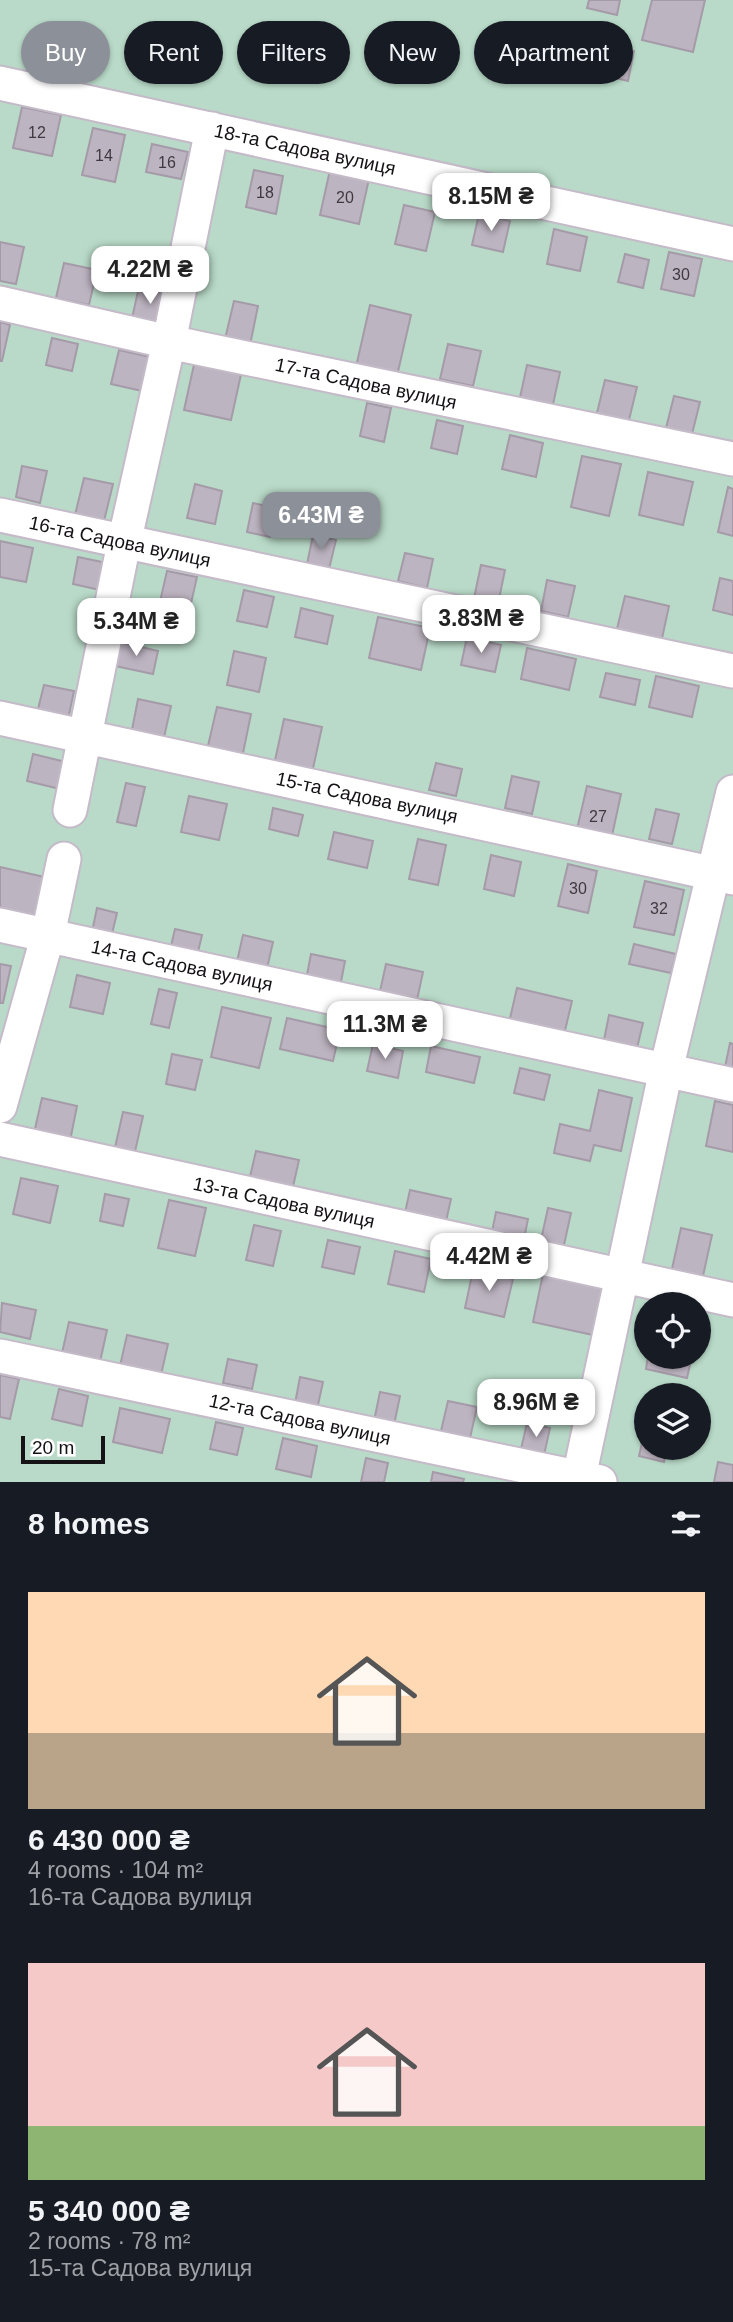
<!DOCTYPE html>
<meta charset="utf-8">
<style>
body{margin:0;font-family:Arial,sans-serif;background:#242831;color:#f1f3f6;height:100vh;display:flex;flex-direction:column;font-size:26px;white-space:nowrap}
*{box-sizing:border-box;margin:0}
p{font-size:23px;color:#9ea1a6}
.icon{flex:none;width:38px;height:38px;fill:none;stroke:currentColor;stroke-width:2;stroke-linecap:round;stroke-linejoin:round}
.map{position:relative;height:1482px;overflow:hidden}
.panel{display:flex;flex-direction:column;background:#171b24;flex:1}
.panel>*{flex:none}
.guide{position:absolute;left:21px;top:21px;width:691px;height:63px;display:flex;gap:14px}
.tools{position:absolute;left:634px;top:1292px;display:grid;gap:14px}
.tools a{display:grid;place-items:center;width:77px;height:77px;border-radius:50%;background:#171b24;box-shadow:0 2px 5px #0004;font-size:35px}
.scale{position:absolute;left:21px;bottom:18px;width:84px;box-sizing:border-box;padding-left:7px;border:4px solid #151216;border-top:0;font-size:19px;line-height:24px;white-space:nowrap;color:#151216;-webkit-text-stroke:5px #fff;paint-order:stroke}
.price{position:absolute;translate:-50% -60px;padding:0 16px;border-radius:14px;background:#fff;color:#222;font-size:23px;line-height:46px;filter:drop-shadow(0 2px 4px #0008)}
.price::after{content:'';position:absolute;left:50%;top:42px;width:21px;height:16px;margin-left:-10px;background:inherit;clip-path:polygon(0 0,100% 0,50% 100%)}
.price.current{background:#8c9099;color:#fff}
ul{padding:0;list-style:none}
li{display:grid;align-content:center;gap:14px;height:371px;padding:0 28px}
li span{display:grid;place-items:center;height:217px;border-radius:0px;color:#555}
li>.icon{margin-inline-start:auto}
span .icon{width:126px;height:126px;fill:#fffc;stroke-width:1}
li b{font-size:30px}
h2{display:flex;justify-content:space-between;align-items:center;height:84px;padding:0 28px;font-size:30px}
.pill{padding:0 24px;border-radius:32px;background:#171b24;box-shadow:0 2px 5px #0004;font-size:24px;line-height:63px}
.pill.current{background:#8c9099;color:#fff}
.map>svg:first-child{display:block}
.green{fill:#b9dac8;fill-rule:evenodd}
.building{fill:#bdb4c1;stroke:#a59ba8;stroke-width:2}
.lines{fill:none;stroke-linecap:round;stroke-linejoin:round}
.street-casing{stroke:#c4bac8;stroke-width:37}
.street{stroke:#fff;stroke-width:33}
.labels{text-anchor:middle;stroke-width:7;stroke-linejoin:round;paint-order:stroke}
.number-label{font-size:16px;fill:#3f3a41}
.street-label{font-size:19px;fill:#151216;stroke:#fff}
</style>
<div class="map">
<svg width="733" height="1482" viewBox="0 0 733 1482">
<rect width="100%" height="100%" fill="#ede3f1"/>
<path class="green" d="M 0,0 L 733,0 L 733,1482 L 0,1482 ZM 646,1304 L 698,1304 L 698,1356 L 646,1356 ZM 646,1395 L 698,1395 L 698,1447 L 646,1447 Z"/>
<path class="building" d="M 589,0 L 620,0 L 617,15 L 587,8 Z
M 652,0 L 705,0 L 693,52 L 642,40 Z
M 618,48 L 634,51 L 628,81 L 612,77 Z
M 22,107 L 61,115 L 52,156 L 13,148 Z
M 93,128 L 125,135 L 115,182 L 82,175 Z
M 152,144 L 188,152 L 181,179 L 146,172 Z
M 254,170 L 283,176 L 276,214 L 246,207 Z
M 330,170 L 369,179 L 359,224 L 320,215 Z
M 404,205 L 435,212 L 426,251 L 395,244 Z
M 479,214 L 510,221 L 503,252 L 472,245 Z
M 554,229 L 587,237 L 580,271 L 547,264 Z
M 0,242 L 24,247 L 16,284 L 0,281 Z
M 669,252 L 702,259 L 694,296 L 661,289 Z
M 625,254 L 649,260 L 643,288 L 618,282 Z
M 64,263 L 97,270 L 89,305 L 56,298 Z
M 139,287 L 169,294 L 162,324 L 132,318 Z
M 234,301 L 258,306 L 250,345 L 225,339 Z
M 370,305 L 411,315 L 397,376 L 356,367 Z
M 0,322 L 10,325 L 2,361 L 0,361 Z
M 52,338 L 78,344 L 72,371 L 46,365 Z
M 448,344 L 481,351 L 473,386 L 440,379 Z
M 119,350 L 159,359 L 151,393 L 111,384 Z
M 195,360 L 242,370 L 231,420 L 184,410 Z
M 527,365 L 560,372 L 552,409 L 519,402 Z
M 605,380 L 637,387 L 628,424 L 596,417 Z
M 674,396 L 700,402 L 691,438 L 665,432 Z
M 367,403 L 391,408 L 384,442 L 360,436 Z
M 437,420 L 463,426 L 457,454 L 431,448 Z
M 510,435 L 543,443 L 536,477 L 502,469 Z
M 582,456 L 621,464 L 609,516 L 571,507 Z
M 22,466 L 47,471 L 40,503 L 16,497 Z
M 648,472 L 693,482 L 683,525 L 639,515 Z
M 84,478 L 113,484 L 104,521 L 75,515 Z
M 195,484 L 222,491 L 215,524 L 187,518 Z
M 728,487 L 733,489 L 733,536 L 718,532 Z
M 253,503 L 276,508 L 270,537 L 247,532 Z
M 313,535 L 336,540 L 329,569 L 307,564 Z
M 0,541 L 33,548 L 26,582 L 0,577 Z
M 405,553 L 433,559 L 427,588 L 398,581 Z
M 78,557 L 107,563 L 100,590 L 73,584 Z
M 481,565 L 505,570 L 498,604 L 474,598 Z
M 167,571 L 197,577 L 189,612 L 159,606 Z
M 720,578 L 733,581 L 733,615 L 713,610 Z
M 547,580 L 575,586 L 568,617 L 541,611 Z
M 244,590 L 274,597 L 267,627 L 237,621 Z
M 625,596 L 669,606 L 661,643 L 616,633 Z
M 301,608 L 333,616 L 327,644 L 295,637 Z
M 378,617 L 430,628 L 421,670 L 369,658 Z
M 467,637 L 501,645 L 495,672 L 461,665 Z
M 120,642 L 158,651 L 153,674 L 115,666 Z
M 527,648 L 576,659 L 569,690 L 521,679 Z
M 234,651 L 266,658 L 259,692 L 227,685 Z
M 606,673 L 640,680 L 635,705 L 600,697 Z
M 656,676 L 699,686 L 692,717 L 649,707 Z
M 44,685 L 74,691 L 67,724 L 36,717 Z
M 138,699 L 171,706 L 163,742 L 131,735 Z
M 217,707 L 251,714 L 242,758 L 207,750 Z
M 284,719 L 322,727 L 312,773 L 274,765 Z
M 33,754 L 66,762 L 60,789 L 27,781 Z
M 436,763 L 462,769 L 456,796 L 429,790 Z
M 512,776 L 539,782 L 532,814 L 505,808 Z
M 126,783 L 145,787 L 136,826 L 117,822 Z
M 587,786 L 621,794 L 610,845 L 575,838 Z
M 189,796 L 227,804 L 219,840 L 181,832 Z
M 273,808 L 303,815 L 298,836 L 269,829 Z
M 656,809 L 679,814 L 672,844 L 649,839 Z
M 334,832 L 373,841 L 367,868 L 328,859 Z
M 418,839 L 446,845 L 438,885 L 409,879 Z
M 491,855 L 521,862 L 514,896 L 484,889 Z
M 568,864 L 597,871 L 588,913 L 558,906 Z
M 0,867 L 49,878 L 37,929 L 0,921 Z
M 645,881 L 684,890 L 674,935 L 634,927 Z
M 97,908 L 117,913 L 109,946 L 90,941 Z
M 175,929 L 202,935 L 195,965 L 168,959 Z
M 243,935 L 273,942 L 266,973 L 236,966 Z
M 634,944 L 676,954 L 671,973 L 629,964 Z
M 311,954 L 345,961 L 340,987 L 306,980 Z
M 0,964 L 11,966 L 3,1003 L 0,1003 Z
M 386,964 L 423,972 L 414,1014 L 377,1005 Z
M 77,975 L 110,983 L 103,1014 L 70,1007 Z
M 517,988 L 572,1001 L 563,1039 L 508,1027 Z
M 159,989 L 177,993 L 169,1028 L 151,1024 Z
M 222,1007 L 271,1018 L 259,1068 L 211,1057 Z
M 609,1015 L 643,1023 L 637,1048 L 604,1040 Z
M 287,1018 L 340,1030 L 333,1061 L 280,1049 Z
M 730,1043 L 733,1044 L 733,1074 L 724,1072 Z
M 373,1044 L 403,1051 L 398,1078 L 367,1071 Z
M 431,1046 L 480,1057 L 474,1083 L 426,1072 Z
M 172,1054 L 202,1060 L 195,1090 L 166,1084 Z
M 520,1068 L 550,1075 L 544,1100 L 514,1093 Z
M 599,1090 L 632,1098 L 621,1151 L 594,1145 L 590,1161 L 554,1153 L 560,1124 L 590,1131 Z
M 42,1098 L 77,1106 L 70,1141 L 34,1133 Z
M 715,1101 L 733,1105 L 733,1152 L 706,1146 Z
M 123,1112 L 143,1116 L 134,1156 L 114,1152 Z
M 256,1151 L 299,1160 L 292,1191 L 249,1181 Z
M 21,1178 L 58,1186 L 50,1223 L 13,1214 Z
M 410,1190 L 451,1199 L 444,1230 L 403,1222 Z
M 105,1194 L 129,1199 L 123,1226 L 100,1221 Z
M 169,1200 L 206,1208 L 195,1256 L 158,1248 Z
M 548,1208 L 571,1213 L 562,1254 L 539,1249 Z
M 496,1212 L 528,1219 L 523,1244 L 491,1237 Z
M 254,1225 L 281,1231 L 273,1266 L 246,1260 Z
M 681,1228 L 712,1235 L 701,1285 L 670,1278 Z
M 328,1240 L 360,1247 L 354,1274 L 322,1267 Z
M 395,1251 L 431,1259 L 424,1292 L 388,1284 Z
M 473,1270 L 513,1279 L 504,1317 L 465,1308 Z
M 543,1274 L 604,1287 L 593,1335 L 533,1322 Z
M 2,1303 L 36,1310 L 30,1339 L 0,1332 Z
M 69,1322 L 107,1330 L 100,1362 L 62,1353 Z
M 127,1335 L 168,1344 L 161,1375 L 120,1366 Z
M 648,1356 L 692,1356 L 687,1378 L 646,1369 Z
M 228,1359 L 257,1365 L 252,1389 L 223,1383 Z
M 0,1375 L 19,1379 L 10,1419 L 0,1417 Z
M 300,1377 L 323,1382 L 316,1414 L 294,1409 Z
M 59,1389 L 88,1396 L 82,1426 L 52,1419 Z
M 380,1392 L 400,1396 L 394,1425 L 374,1421 Z
M 448,1401 L 477,1407 L 470,1438 L 441,1431 Z
M 120,1408 L 170,1419 L 162,1453 L 113,1442 Z
M 216,1422 L 243,1428 L 237,1455 L 210,1449 Z
M 527,1423 L 550,1428 L 544,1455 L 521,1449 Z
M 646,1425 L 646,1447 L 667,1447 L 664,1462 L 639,1456 Z
M 283,1438 L 317,1446 L 311,1477 L 276,1469 Z
M 366,1458 L 388,1463 L 384,1482 L 361,1482 Z
M 718,1462 L 733,1465 L 733,1482 L 714,1482 Z
M 433,1472 L 464,1479 L 463,1482 L 431,1482 Z"/>
<g class="lines">
<g class="street-casing">
<path id="street" d="M 0,83 L 733,244
M 0,303 L 169,342 L 733,459
M 0,515 L 733,671
M 0,718 L 733,878
M 70,810 L 124,543 L 169,342 L 212,129
M 0,925 L 733,1085
M 0,1106 L 48,935 L 64,859
M 0,1139 L 733,1300
M 0,1356 L 600,1482
M 578,1482 L 666,1070 L 733,792"/>
</g>
<use href="#street" class="street"/>
</g>
<g class="labels">
<g class="number-label">
<text x="37" y="138">12</text>
<text x="104" y="161">14</text>
<text x="167" y="168">16</text>
<text x="265" y="198">18</text>
<text x="345" y="203">20</text>
<text x="681" y="280">30</text>
<text x="598" y="822">27</text>
<text x="578" y="894">30</text>
<text x="659" y="914">32</text>
</g>
<g class="street-label">
<text transform="translate(305 149) rotate(12)" y="7">18-та Садова вулиця</text>
<text transform="translate(366 383) rotate(12)" y="7">17-та Садова вулиця</text>
<text transform="translate(120 541) rotate(12)" y="7">16-та Садова вулиця</text>
<text transform="translate(367 797) rotate(12)" y="7">15-та Садова вулиця</text>
<text transform="translate(182 965) rotate(12)" y="7">14-та Садова вулиця</text>
<text transform="translate(284 1202) rotate(12)" y="7">13-та Садова вулиця</text>
<text transform="translate(300 1419) rotate(12)" y="7">12-та Садова вулиця</text>
</g>
</g>
</svg>
<div class="tools">
<a><svg class="icon" aria-label="locate" viewBox="0 0 24 24"><circle cx="12" cy="12" r="6"/><path d="M12 2v4M12 18v4M2 12h4M18 12h4"/></svg></a>
<a><svg class="icon" aria-label="layers" viewBox="0 0 24 24"><path d="M12 4l9 5-9 5-9-5zM3 14l9 5 9-5"/></svg></a>
</div>
<div class="scale">20 m</div>
<b class="price" style="left:491px;top:233px">8.15M ₴</b>
<b class="price" style="left:150px;top:306px">4.22M ₴</b>
<b class="price current" style="left:321px;top:552px">6.43M ₴</b>
<b class="price" style="left:481px;top:655px">3.83M ₴</b>
<b class="price" style="left:136px;top:658px">5.34M ₴</b>
<b class="price" style="left:385px;top:1061px">11.3M ₴</b>
<b class="price" style="left:489px;top:1293px">4.42M ₴</b>
<b class="price" style="left:536px;top:1439px">8.96M ₴</b>
<div class="guide">
<a class="pill current">Buy</a>
<a class="pill">Rent</a>
<a class="pill">Filters</a>
<a class="pill">New</a>
<a class="pill">Apartment</a>
</div>
</div>
<section class="panel">
<h2>8 homes<svg class="icon" aria-label="filters" viewBox="0 0 24 24"><path d="M4 7h16M4 17h16"/><circle cx="9" cy="7" r="2"/><circle cx="15" cy="17" r="2"/></svg></h2>
<ul>
<li><span style="background:linear-gradient(#ffd9b3 65%,#b9a48a 0)"><svg class="icon" aria-label="home" viewBox="0 0 24 24"><path d="M3 11l9-7 9 7M6 9v11h12V9"/></svg></span><div><b>6 430 000 ₴</b><p>4 rooms · 104 m²</p><p>16-та Садова вулиця</p></div></li>
<li><span style="background:linear-gradient(#f6c9c9 75%,#8fb573 0)"><svg class="icon" aria-label="home" viewBox="0 0 24 24"><path d="M3 11l9-7 9 7M6 9v11h12V9"/></svg></span><div><b>5 340 000 ₴</b><p>2 rooms · 78 m²</p><p>15-та Садова вулиця</p></div></li>
</ul>
</section>
